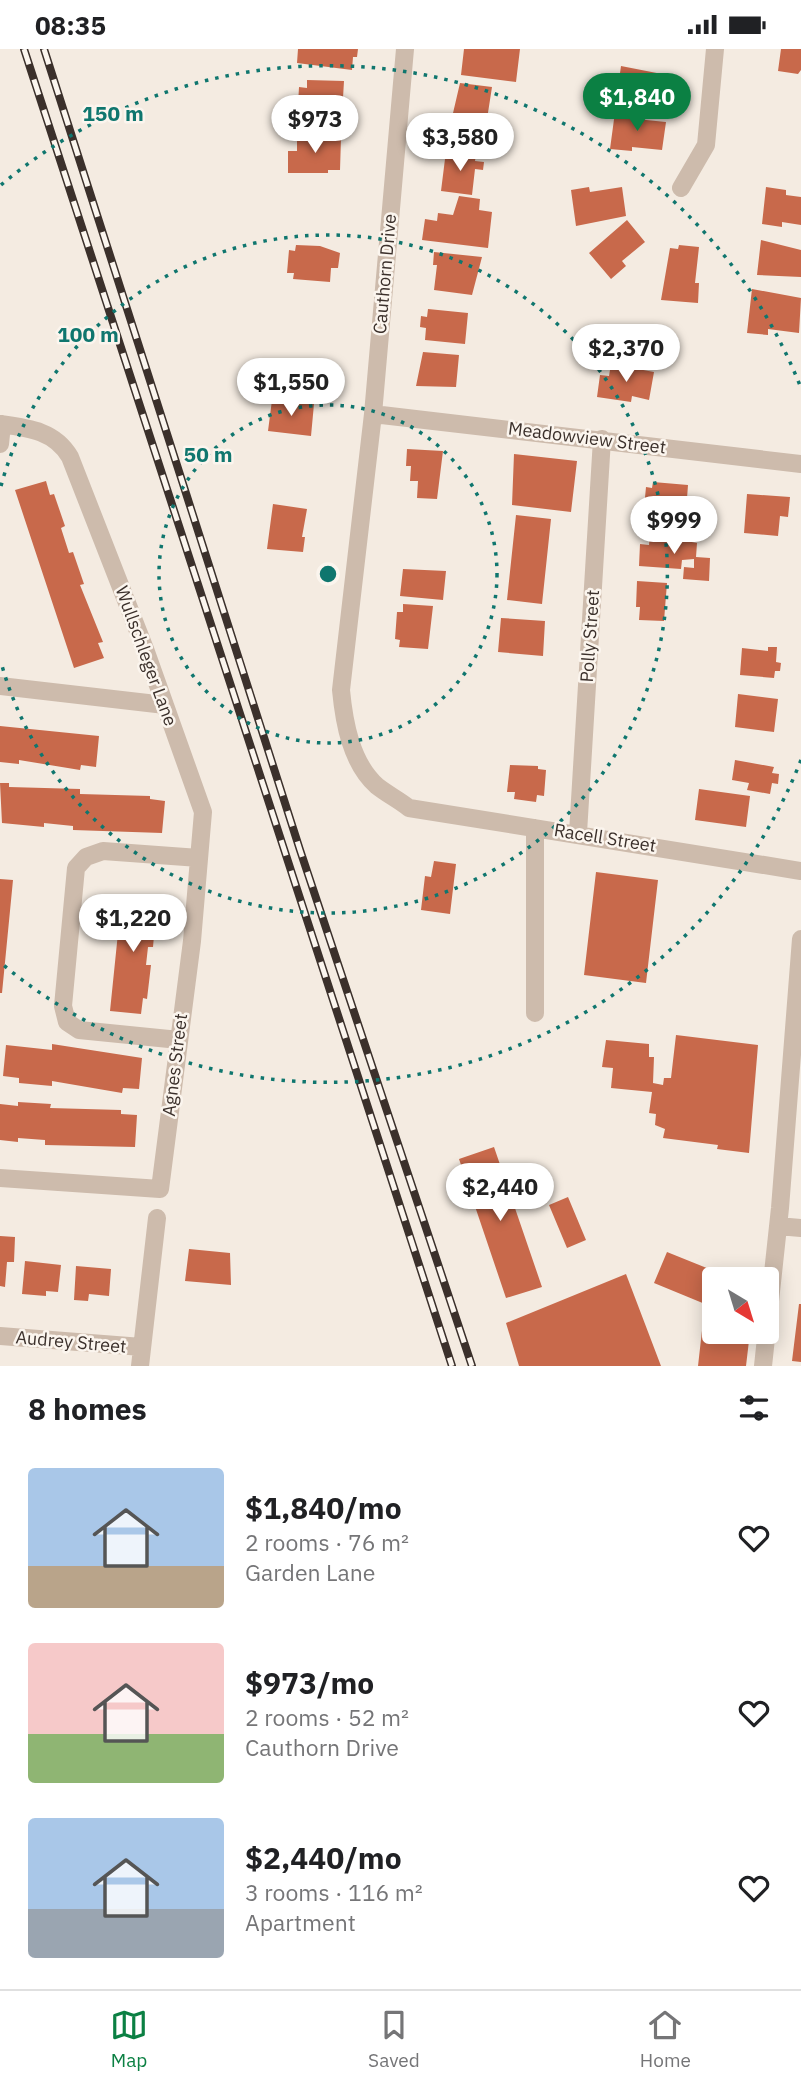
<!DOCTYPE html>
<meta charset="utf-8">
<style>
body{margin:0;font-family:"IBM Plex Sans",sans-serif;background:#f2f2f2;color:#202124;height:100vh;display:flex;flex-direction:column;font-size:26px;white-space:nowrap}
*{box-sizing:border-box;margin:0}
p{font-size:23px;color:#757577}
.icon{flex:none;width:38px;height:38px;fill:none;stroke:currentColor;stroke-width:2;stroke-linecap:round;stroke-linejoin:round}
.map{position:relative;height:1317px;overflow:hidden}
.drawer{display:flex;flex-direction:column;background:#fff;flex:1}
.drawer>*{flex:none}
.needle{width:46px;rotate:142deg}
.controls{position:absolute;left:702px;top:1218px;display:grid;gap:14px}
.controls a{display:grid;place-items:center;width:77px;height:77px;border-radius:7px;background:#fff;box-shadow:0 4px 18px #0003;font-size:35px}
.price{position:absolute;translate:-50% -60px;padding:0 16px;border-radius:24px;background:#fff;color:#222;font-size:23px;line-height:46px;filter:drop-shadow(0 2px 4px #0008)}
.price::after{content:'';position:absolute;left:50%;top:42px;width:21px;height:16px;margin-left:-10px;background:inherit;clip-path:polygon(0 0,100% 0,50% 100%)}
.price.on{background:#0b8043;color:#fff}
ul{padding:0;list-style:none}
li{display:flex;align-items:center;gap:21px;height:175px;padding:0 28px}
li span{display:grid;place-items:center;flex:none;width:196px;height:140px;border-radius:7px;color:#555}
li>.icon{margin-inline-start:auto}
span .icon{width:84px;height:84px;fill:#fffc;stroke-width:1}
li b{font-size:30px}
h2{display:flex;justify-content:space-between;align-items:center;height:84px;padding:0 28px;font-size:30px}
.status{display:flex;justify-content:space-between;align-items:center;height:49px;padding:0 35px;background:#fff;direction:ltr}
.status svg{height:19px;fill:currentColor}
.tab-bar{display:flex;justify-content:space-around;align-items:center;height:98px;border-top:2px solid #e0e0e0;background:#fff;font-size:19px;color:#757577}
.tab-bar a{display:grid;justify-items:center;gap:4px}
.tab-bar .on{color:#0b8043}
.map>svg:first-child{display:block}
.building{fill:#c8694b}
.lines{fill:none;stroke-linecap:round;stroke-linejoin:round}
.minor{stroke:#cdbbac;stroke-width:18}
.rail-casing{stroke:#3b302b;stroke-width:8}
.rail{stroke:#fbf5ee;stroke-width:5;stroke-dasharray:16;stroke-linecap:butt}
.ring{fill:none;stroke:#0f766e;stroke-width:3.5;stroke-dasharray:3.5 7}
.labels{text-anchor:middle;stroke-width:5;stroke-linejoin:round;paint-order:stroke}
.street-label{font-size:18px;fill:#3b302b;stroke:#fbf5ee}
.centre{fill:#0f766e;stroke:#fbf5ee;stroke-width:3.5}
.ring-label{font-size:21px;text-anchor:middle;font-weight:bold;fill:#0f766e;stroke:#fbf5ee;stroke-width:5;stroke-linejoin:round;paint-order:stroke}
</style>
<div class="status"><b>08:35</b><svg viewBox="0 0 49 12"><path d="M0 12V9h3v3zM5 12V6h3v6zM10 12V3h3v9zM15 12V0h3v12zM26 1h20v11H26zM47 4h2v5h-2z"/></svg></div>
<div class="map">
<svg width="801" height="1317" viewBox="0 0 801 1317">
<rect width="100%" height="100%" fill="#f4ebe1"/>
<path class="building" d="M 298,0 L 358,0 L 357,8 L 353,8 L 352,21 L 297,14 Z
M 464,0 L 520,0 L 516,33 L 461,26 Z
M 781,0 L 801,0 L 801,21 L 798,25 L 778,22 Z
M 621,17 L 672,27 L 668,55 L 638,52 L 638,56 L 616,53 Z
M 307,31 L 344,32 L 342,66 L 306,64 L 306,57 L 298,56 L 299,38 L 307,39 Z
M 460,34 L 492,38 L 485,83 L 450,77 Z
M 615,63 L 636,66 L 636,70 L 666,73 L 662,101 L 632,98 L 632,102 L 610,100 Z
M 297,87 L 341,89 L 340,121 L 328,121 L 328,124 L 288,124 L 288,102 L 297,102 Z
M 446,102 L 476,106 L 475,112 L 484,113 L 483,121 L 475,120 L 472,146 L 441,142 Z
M 589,138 L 590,143 L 622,138 L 626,167 L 576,177 L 571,141 Z
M 766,138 L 786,141 L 786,146 L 801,148 L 801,176 L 782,173 L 782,178 L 762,175 Z
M 459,147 L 480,150 L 479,161 L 492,163 L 488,199 L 422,191 L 425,170 L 437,172 L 438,164 L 453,166 Z
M 627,171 L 645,193 L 622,212 L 626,217 L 611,230 L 589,204 Z
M 761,191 L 801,201 L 801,228 L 757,226 Z
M 296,196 L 320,197 L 340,204 L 338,219 L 331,219 L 330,233 L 293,230 L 294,224 L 287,224 L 289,201 L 295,202 Z
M 679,196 L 699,198 L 695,234 L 699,234 L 698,254 L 661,251 L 670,199 L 678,200 Z
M 434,203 L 482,208 L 472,246 L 434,241 L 437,216 L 433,216 Z
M 752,240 L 801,249 L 799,284 L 768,280 L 768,286 L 747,284 Z
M 428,260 L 468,264 L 465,295 L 425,291 L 426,279 L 420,278 L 421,267 L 427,268 Z
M 423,303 L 459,306 L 456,338 L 416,337 Z
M 611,315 L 654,323 L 649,351 L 632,347 L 631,353 L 597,348 L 600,326 L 609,327 Z
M 272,351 L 314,355 L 311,387 L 268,382 Z
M 407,400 L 443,402 L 437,450 L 417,449 L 418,432 L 410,432 L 411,417 L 406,417 Z
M 514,405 L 577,412 L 571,463 L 512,456 Z
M 46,432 L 50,446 L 54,445 L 65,477 L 61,479 L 69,504 L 73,503 L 84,535 L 80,536 L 103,593 L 98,594 L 104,609 L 74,619 L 15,441 Z
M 653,433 L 688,436 L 686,463 L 644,459 L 646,438 L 652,439 Z
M 747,445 L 790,448 L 788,468 L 780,467 L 778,487 L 744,484 Z
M 273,455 L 307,460 L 302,488 L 305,488 L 303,503 L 267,500 Z
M 516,466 L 551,470 L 542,555 L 507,551 Z
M 650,485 L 676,487 L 676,490 L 697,494 L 696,508 L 710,509 L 709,532 L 683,530 L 684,518 L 694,519 L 694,510 L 682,511 L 681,520 L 639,517 L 640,495 L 649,496 Z
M 403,520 L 446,522 L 443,551 L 400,547 Z
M 637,532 L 667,534 L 664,572 L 639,571 L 640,558 L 636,558 Z
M 403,555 L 433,557 L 428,600 L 399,598 L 400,591 L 395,590 L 397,563 L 403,563 Z
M 501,569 L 545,572 L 543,607 L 498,603 Z
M 768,598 L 777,598 L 776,613 L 781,614 L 780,622 L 775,622 L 774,629 L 740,626 L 742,599 L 768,602 Z
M 738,645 L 778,650 L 774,683 L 735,678 Z
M 0,677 L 99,687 L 96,718 L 81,716 L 80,721 L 19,711 L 19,715 L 0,713 Z
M 735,711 L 774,718 L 772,724 L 779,725 L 778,735 L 772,734 L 770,745 L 747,741 L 749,734 L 732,731 Z
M 510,716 L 538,717 L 538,720 L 546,721 L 544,747 L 537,746 L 536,753 L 514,750 L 515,743 L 507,743 Z
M 0,734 L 9,734 L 9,738 L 80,740 L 80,745 L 150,747 L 150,750 L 165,752 L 162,784 L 73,781 L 73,777 L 44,774 L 44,778 L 2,774 Z
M 699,740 L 750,747 L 746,778 L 695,771 Z
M 434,812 L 456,815 L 450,865 L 421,861 L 425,827 L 431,828 Z
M 596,823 L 658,831 L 646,934 L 584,926 Z
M 0,830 L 13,831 L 2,944 L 0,944 Z
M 122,845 L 153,848 L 151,864 L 156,864 L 153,898 L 148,898 L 146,916 L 151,916 L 147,950 L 143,949 L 141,965 L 110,962 Z
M 676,986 L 758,996 L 749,1104 L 717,1100 L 718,1096 L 663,1089 L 665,1080 L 655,1076 L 656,1065 L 649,1064 L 652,1043 L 611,1039 L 613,1019 L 602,1018 L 606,991 L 649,995 L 649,1008 L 654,1008 L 653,1034 L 663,1036 L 664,1029 L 671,1029 Z
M 52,995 L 142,1009 L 139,1040 L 123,1039 L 122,1044 L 52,1032 L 52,1037 L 19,1034 L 19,1029 L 3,1027 L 6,996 L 52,1001 Z
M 18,1053 L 51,1055 L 50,1059 L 121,1061 L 121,1065 L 137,1066 L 135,1098 L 45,1096 L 45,1091 L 18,1089 L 18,1093 L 0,1091 L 0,1055 L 18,1057 Z
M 494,1098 L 542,1238 L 506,1249 L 459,1110 Z
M 568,1148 L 586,1191 L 567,1199 L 549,1156 Z
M 0,1187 L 15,1188 L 14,1213 L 7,1213 L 5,1238 L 0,1237 Z
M 189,1200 L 230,1204 L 231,1236 L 185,1232 Z
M 667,1203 L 734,1230 L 714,1230 L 714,1283 L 750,1283 L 746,1317 L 698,1317 L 705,1255 L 654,1234 Z
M 25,1212 L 61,1216 L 58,1243 L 46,1242 L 46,1247 L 22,1245 Z
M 76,1217 L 111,1220 L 109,1247 L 89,1245 L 88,1252 L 74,1251 Z
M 626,1225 L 661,1317 L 519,1317 L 506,1274 Z
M 799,1255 L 801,1255 L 801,1313 L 792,1312 Z"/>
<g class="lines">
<path class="minor" d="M 405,0 L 373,365 L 341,641 C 344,673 351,714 377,737 C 387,745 399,751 409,759 L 801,822
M 681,139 L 706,96 L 715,0
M 373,365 L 801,415
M 0,375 C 29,379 55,382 70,408 L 145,600 L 203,763 L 192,892 L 160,1140 L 0,1129
M 0,395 L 2,375
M 0,637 L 165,656
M 578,784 L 602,390
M 535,964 L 535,779
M 179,991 L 79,981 L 67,973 L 63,957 L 76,819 L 86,808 L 103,802 L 199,809
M 778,1177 L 801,1179
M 0,1287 L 142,1298
M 140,1317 L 157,1169
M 763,1317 L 780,1159 L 801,890"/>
<g class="rail-casing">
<path id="rail" d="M 24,0 L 452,1317
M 44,0 L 300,801 L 472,1317"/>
</g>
<use href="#rail" class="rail"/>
</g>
<g class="ring">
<circle cx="328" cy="525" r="169"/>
<path d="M1 437A339 339 0 1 1 1 613"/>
<path d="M801 711A508 508 0 0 1 1 914M1 136A508 508 0 0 1 801 339"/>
</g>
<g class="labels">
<g class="street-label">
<text transform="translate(385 225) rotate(-85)" y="6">Cauthorn Drive</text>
<text transform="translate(587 389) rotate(7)" y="6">Meadowview Street</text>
<text transform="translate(590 587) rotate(-86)" y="6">Polly Street</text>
<text transform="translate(146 607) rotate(70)" y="6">Wullschleger Lane</text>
<text transform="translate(605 789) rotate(9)" y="6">Racell Street</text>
<text transform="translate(175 1016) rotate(-83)" y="6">Agnes Street</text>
<text transform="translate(71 1293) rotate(5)" y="6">Audrey Street</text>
</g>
</g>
<circle cx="328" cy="525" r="10" class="centre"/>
<g class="ring-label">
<text x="113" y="72">150 m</text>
<text x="88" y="293">100 m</text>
<text x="208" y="413">50 m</text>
</g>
</svg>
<div class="controls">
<a><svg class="needle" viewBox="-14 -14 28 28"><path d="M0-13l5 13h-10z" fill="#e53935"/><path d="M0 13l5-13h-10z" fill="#757577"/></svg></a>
</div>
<b class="price on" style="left:637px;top:84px">$1,840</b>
<b class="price" style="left:315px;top:106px">$973</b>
<b class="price" style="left:460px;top:124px">$3,580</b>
<b class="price" style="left:626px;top:335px">$2,370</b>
<b class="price" style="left:291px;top:369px">$1,550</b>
<b class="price" style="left:674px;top:507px">$999</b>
<b class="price" style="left:133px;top:905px">$1,220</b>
<b class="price" style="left:500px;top:1174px">$2,440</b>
</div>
<section class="drawer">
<h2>8 homes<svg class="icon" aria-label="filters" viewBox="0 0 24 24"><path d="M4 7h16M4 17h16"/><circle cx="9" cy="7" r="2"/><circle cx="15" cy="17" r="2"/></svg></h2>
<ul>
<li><span style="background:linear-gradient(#a9c7e8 70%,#b9a48a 0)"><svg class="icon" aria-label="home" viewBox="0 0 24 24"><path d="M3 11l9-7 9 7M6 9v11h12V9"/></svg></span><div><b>$1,840/mo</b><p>2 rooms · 76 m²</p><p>Garden Lane</p></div><svg class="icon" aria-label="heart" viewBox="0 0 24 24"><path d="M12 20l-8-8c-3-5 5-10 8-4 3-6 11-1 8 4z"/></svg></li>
<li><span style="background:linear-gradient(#f6c9c9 65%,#8fb573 0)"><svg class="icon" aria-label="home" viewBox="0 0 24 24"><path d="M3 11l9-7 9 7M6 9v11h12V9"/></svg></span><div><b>$973/mo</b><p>2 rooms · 52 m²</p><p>Cauthorn Drive</p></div><svg class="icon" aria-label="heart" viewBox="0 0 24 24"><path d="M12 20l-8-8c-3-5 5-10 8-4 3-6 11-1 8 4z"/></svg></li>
<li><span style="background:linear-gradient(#a9c7e8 65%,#9aa5b1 0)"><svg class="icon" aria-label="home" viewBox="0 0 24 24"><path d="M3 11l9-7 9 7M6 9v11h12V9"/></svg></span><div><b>$2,440/mo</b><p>3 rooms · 116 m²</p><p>Apartment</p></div><svg class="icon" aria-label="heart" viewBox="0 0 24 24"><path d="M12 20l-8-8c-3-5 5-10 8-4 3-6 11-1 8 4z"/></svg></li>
</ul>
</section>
<nav class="tab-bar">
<a class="on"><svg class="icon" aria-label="map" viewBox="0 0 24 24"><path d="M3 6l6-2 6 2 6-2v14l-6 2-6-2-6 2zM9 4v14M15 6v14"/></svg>Map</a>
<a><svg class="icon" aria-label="saved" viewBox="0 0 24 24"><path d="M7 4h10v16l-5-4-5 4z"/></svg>Saved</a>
<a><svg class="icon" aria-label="home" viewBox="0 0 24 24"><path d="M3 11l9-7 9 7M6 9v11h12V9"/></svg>Home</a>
</nav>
